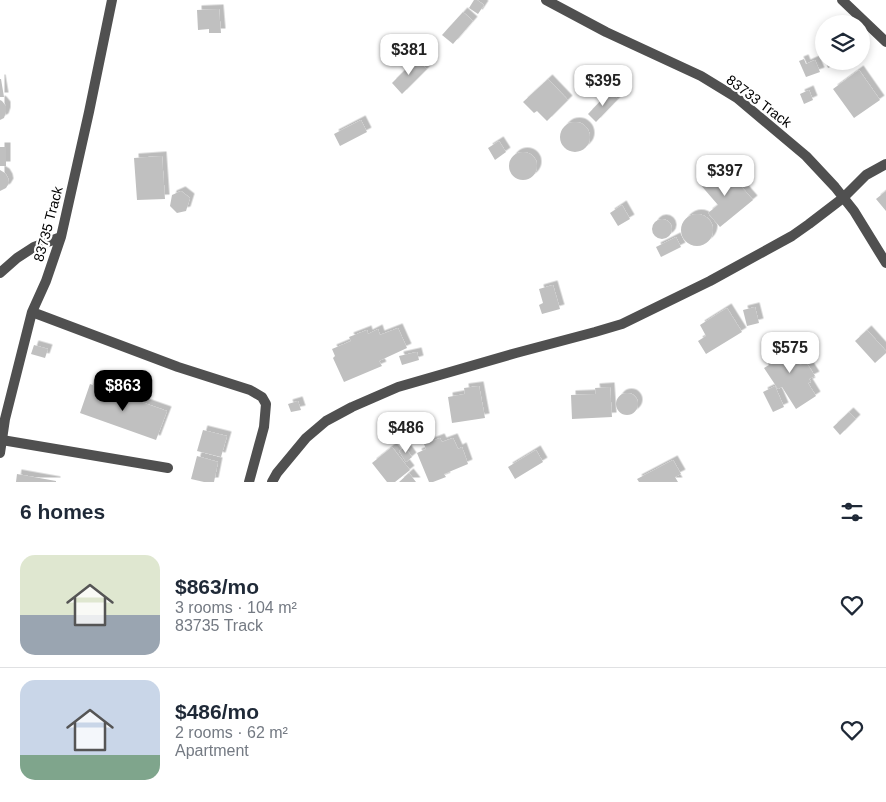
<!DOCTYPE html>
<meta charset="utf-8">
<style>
body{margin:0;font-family:Helvetica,sans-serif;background:#f6f6f7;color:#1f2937;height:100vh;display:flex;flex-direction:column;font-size:19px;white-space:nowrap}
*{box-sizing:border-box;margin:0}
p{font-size:16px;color:#747a83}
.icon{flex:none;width:28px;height:28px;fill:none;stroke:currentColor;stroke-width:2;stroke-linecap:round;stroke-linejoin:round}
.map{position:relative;height:482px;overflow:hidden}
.side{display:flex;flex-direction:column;background:#fff;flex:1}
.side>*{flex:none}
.controls{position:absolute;left:815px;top:15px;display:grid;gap:10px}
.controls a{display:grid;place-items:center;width:55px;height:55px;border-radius:50%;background:#fff;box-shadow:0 2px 8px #0003;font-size:25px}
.price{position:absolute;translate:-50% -42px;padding:0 11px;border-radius:10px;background:#fff;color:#222;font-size:16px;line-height:32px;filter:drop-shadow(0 1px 2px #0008)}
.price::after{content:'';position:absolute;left:50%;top:30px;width:15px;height:11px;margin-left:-8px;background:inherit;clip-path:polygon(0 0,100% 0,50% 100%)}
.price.on{background:#000;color:#fff}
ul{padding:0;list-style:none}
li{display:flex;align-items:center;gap:15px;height:125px;padding:0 20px}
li+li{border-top:1px solid #e0e1e3}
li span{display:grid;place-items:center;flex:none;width:140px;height:100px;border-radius:15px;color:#555}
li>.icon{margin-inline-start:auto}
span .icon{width:60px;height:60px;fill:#fffc;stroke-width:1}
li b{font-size:21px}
h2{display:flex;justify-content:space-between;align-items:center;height:60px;padding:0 20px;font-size:21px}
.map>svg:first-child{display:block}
.building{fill:#c0c0c0;filter:url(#shadow)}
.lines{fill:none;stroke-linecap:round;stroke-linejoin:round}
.service{stroke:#505050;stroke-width:10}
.minor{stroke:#505050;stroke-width:10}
.labels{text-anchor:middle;stroke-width:4.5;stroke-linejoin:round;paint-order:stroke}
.street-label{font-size:14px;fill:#000;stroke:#fff}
</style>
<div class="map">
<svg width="886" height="482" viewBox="0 0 886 482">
<defs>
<filter id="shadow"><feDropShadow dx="4.5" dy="-4.5" stdDeviation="0" flood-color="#0004"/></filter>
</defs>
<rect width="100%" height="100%" fill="#fff"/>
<path class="building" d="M 474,0 L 477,0 L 484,5 L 478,14 L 469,8 Z
M 219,9 L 221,33 L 209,33 L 209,29 L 198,30 L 197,10 Z
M 463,12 L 473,21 L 453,44 L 442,35 Z
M 416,59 L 427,69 L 402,94 L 392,83 Z
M 804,59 L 806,64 L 815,60 L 820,72 L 806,77 L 799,61 Z
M 825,61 L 844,61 L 828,68 Z
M 859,70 L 880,100 L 854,118 L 833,89 Z
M 0,79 L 1,79 L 4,97 L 0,97 Z
M 548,79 L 568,100 L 547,121 L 537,111 L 534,113 L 523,102 Z
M 809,90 L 813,100 L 804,104 L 800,94 Z
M 610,91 L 618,99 L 596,122 L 588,114 Z
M 0,100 L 2,101 L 6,106 L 6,112 L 4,118 L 0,120 Z
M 361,120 L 367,132 L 340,146 L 334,134 Z
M560 137a15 15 0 1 1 30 0a15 15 0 1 1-30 0Z
M 499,141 L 506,152 L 495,160 L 488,148 Z
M 0,147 L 6,147 L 6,166 L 0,166 Z
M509 166a14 14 0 1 1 28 0a14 14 0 1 1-28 0Z
M 162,156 L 165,199 L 137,200 L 134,158 Z
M 0,170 L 5,173 L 8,178 L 9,183 L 6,188 L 0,191 Z
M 725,171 L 738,187 L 740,185 L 753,200 L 720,227 L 708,213 L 718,205 L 699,183 L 711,173 L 715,179 Z
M 181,191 L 190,198 L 186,211 L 177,213 L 170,206 L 172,195 Z
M 886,191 L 886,211 L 876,199 Z
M 622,205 L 630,219 L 618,226 L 610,213 Z
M681 230a16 16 0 1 1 32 0a16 16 0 1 1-32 0Z
M652 229a10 10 0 1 1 20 0a10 10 0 1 1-20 0Z
M 676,237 L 681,247 L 661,257 L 656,247 Z
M 553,285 L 560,309 L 542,314 L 539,305 L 543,303 L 539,289 Z
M 755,307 L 759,323 L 747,326 L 743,310 Z
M 727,308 L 742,332 L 706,354 L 698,341 L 706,336 L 700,325 Z
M 398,328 L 407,348 L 379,361 L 382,366 L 344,382 L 333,358 L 335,356 L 332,349 L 351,341 L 349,337 L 367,330 L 368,334 L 378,329 L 380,335 Z
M 867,330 L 886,351 L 886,353 L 875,363 L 855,341 Z
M 785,340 L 800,365 L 806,362 L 815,376 L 809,379 L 811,382 L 808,383 L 816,396 L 796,409 L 782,387 L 778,389 L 764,368 L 769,365 L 762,354 Z
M 34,345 L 48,349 L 45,358 L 31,354 Z
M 417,352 L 419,360 L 402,365 L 399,356 Z
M 90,384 L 167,411 L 156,440 L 80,413 Z
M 479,386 L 485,418 L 452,423 L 448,397 L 465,394 L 464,388 Z
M 775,386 L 784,407 L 773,412 L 763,392 Z
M 610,387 L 612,417 L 572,419 L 571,395 L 596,394 L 595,388 Z
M616 404a11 11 0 1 1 22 0a11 11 0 1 1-22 0Z
M 298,401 L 301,410 L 291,412 L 288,404 Z
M 849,412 L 856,419 L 840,435 L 833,427 Z
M 203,430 L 227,436 L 221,457 L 197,451 Z
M 440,438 L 442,442 L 453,438 L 458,449 L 462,447 L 468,464 L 444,474 L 446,477 L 433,482 L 429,482 L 417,453 L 426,449 L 424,444 Z
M 392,447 L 410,470 L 395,482 L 387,482 L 372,463 Z
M 405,447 L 412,457 L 406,462 L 399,451 Z
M 536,450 L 543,462 L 515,479 L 508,467 Z
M 197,456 L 218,462 L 214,482 L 204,482 L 191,479 Z
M 673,460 L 681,474 L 675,477 L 678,482 L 639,482 L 637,479 Z
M 409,473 L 416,482 L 399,482 Z
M 17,474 L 56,481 L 56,482 L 16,482 Z"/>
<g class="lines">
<path class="service" d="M 2,440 L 168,468"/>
<path class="minor" d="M 546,0 L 606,32 L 701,76 L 737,98 L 806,156 L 835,187 L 854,211 L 886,263
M 842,0 L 886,42
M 0,273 L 17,258 L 34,247 L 61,237
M 32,312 L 178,367 L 250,390 L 262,397 L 266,404 L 264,427 L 249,482
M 0,453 L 5,419 L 32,312 L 46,281 L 61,237 L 89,112 L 112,0
M 272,482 L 277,473 L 306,438 L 326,421 L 352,407 L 398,387 L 516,353 L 595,332 L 622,324 L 710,281 L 792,236 L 809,224 L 843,198 L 866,175 L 886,164"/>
</g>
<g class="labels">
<g class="street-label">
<text transform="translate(759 101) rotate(37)" y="5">83733 Track</text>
<text transform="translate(48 224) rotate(-75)" y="5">83735 Track</text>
</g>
</g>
</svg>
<div class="controls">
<a><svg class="icon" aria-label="layers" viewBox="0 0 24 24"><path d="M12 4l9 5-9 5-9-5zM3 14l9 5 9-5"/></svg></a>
</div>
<b class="price" style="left:409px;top:76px">$381</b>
<b class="price" style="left:603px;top:107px">$395</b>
<b class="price" style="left:725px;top:197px">$397</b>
<b class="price" style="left:790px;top:374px">$575</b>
<b class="price on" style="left:123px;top:412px">$863</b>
<b class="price" style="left:406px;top:454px">$486</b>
</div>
<section class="side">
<h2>6 homes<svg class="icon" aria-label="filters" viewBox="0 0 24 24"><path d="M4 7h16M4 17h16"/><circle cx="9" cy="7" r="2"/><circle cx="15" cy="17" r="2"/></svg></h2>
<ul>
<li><span style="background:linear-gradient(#dfe7d0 60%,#9aa5b1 0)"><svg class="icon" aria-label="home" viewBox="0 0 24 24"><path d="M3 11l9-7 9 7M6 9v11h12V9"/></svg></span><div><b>$863/mo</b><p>3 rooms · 104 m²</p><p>83735 Track</p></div><svg class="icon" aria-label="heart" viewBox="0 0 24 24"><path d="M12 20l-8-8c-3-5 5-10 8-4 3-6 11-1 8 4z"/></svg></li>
<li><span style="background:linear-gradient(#c9d6e8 75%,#7fa58c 0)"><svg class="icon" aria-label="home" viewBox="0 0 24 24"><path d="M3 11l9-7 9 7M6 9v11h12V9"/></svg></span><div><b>$486/mo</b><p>2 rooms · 62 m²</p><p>Apartment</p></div><svg class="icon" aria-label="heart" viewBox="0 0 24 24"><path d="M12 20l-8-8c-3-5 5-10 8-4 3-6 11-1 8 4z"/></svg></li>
</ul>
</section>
